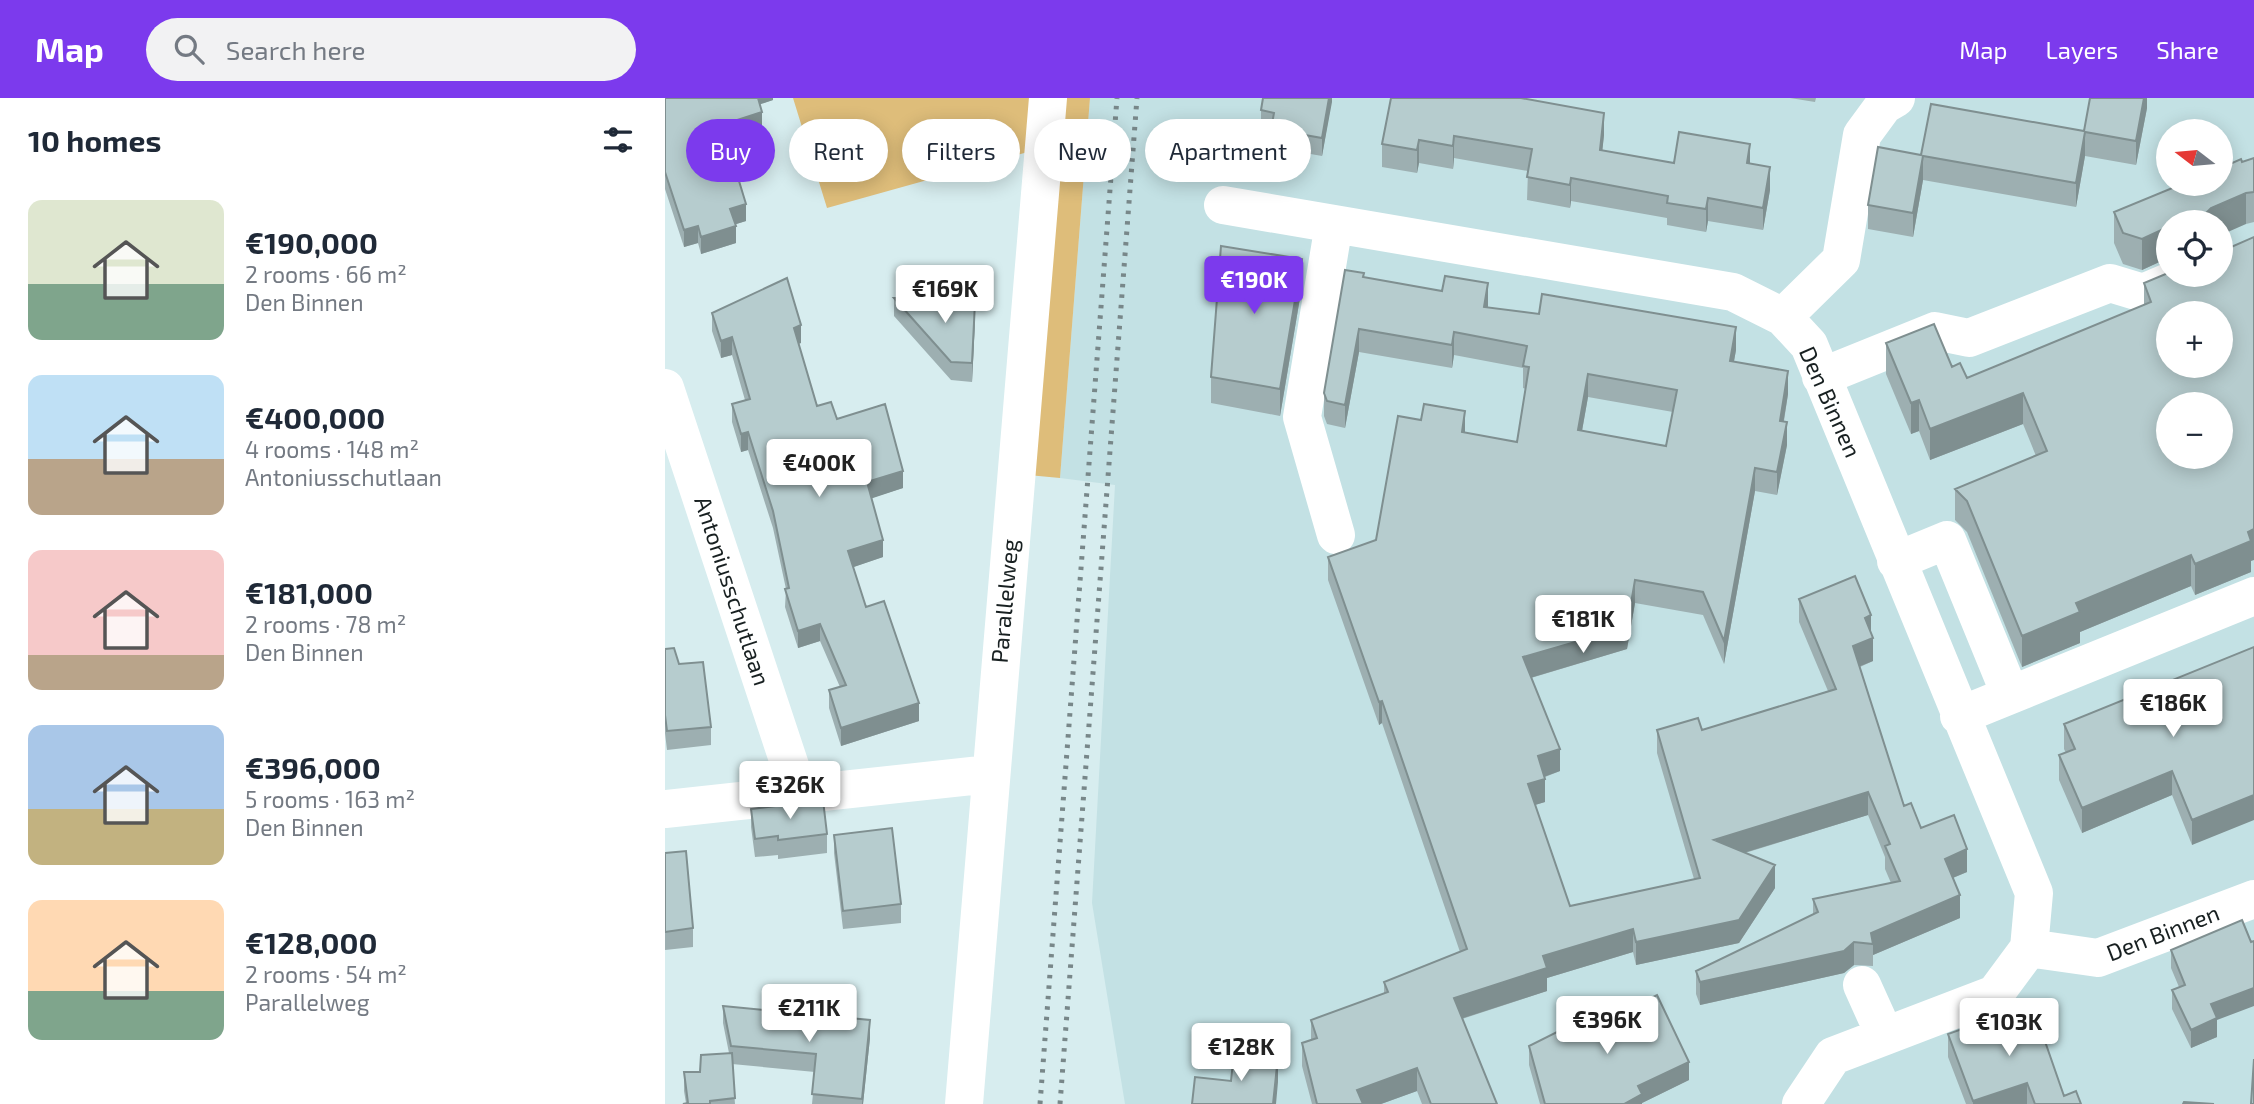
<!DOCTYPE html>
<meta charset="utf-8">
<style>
body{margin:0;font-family:"Exo 2",sans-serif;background:#f2f2f3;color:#1f2937;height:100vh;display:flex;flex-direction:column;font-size:26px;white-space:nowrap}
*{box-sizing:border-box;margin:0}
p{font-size:23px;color:#747a83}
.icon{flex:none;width:38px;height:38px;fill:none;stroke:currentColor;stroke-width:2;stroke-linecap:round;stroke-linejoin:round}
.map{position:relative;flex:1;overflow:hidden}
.details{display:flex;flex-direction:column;background:#fff;width:665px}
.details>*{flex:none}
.hud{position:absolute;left:21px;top:21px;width:665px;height:63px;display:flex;gap:14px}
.needle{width:46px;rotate:286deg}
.buttons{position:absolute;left:1491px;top:21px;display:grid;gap:14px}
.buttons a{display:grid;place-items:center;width:77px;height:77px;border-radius:50%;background:#fff;box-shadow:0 4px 18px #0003;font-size:35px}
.price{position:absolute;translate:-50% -60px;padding:0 16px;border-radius:7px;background:#fff;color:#222;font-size:23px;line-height:46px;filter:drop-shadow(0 2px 4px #0008)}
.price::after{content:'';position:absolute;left:50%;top:42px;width:21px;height:16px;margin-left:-10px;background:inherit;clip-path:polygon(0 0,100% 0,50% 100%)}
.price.on{background:#7c3aed;color:#fff}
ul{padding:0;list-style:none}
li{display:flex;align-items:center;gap:21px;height:175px;padding:0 28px}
li span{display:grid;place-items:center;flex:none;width:196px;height:140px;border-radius:14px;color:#555}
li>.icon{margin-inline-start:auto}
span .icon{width:84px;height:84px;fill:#fffc;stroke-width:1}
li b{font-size:30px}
h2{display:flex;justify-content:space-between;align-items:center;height:84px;padding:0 28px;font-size:30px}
.tag{padding:0 24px;border-radius:32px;background:#fff;box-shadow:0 4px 18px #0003;font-size:24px;line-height:63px}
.tag.on{background:#7c3aed;color:#fff}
header{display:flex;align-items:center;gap:42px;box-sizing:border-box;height:98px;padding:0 35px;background:#7c3aed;color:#fff}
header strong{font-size:33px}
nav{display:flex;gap:38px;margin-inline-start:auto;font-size:24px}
.search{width:490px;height:63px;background:#f2f2f3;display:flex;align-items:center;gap:18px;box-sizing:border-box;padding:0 24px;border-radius:38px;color:#747a83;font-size:26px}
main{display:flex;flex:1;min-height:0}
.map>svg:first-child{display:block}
.built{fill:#c3e1e4;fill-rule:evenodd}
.green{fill:#debd7a}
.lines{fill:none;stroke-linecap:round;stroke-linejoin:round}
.minor{stroke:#fff;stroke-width:38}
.rail{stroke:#788789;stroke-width:5;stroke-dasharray:3.5 7;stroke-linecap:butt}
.wall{fill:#9dafb1;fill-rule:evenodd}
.shaded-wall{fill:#7f8f90}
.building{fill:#b6ccce;stroke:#7f8f90;stroke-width:2;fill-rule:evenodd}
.labels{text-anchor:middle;stroke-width:6;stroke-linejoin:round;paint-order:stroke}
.street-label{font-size:23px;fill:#182021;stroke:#fff}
</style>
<header>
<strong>Map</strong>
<div class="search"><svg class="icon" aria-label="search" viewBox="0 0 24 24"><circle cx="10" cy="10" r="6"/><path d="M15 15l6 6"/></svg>Search here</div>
<nav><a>Map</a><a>Layers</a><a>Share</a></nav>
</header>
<main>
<section class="details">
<h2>10 homes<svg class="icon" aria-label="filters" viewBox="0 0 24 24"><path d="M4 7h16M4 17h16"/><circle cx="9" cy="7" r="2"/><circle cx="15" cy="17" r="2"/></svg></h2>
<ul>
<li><span style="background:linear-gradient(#dfe7d0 60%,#7fa58c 0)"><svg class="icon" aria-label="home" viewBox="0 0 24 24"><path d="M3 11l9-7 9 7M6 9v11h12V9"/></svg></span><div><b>€190,000</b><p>2 rooms · 66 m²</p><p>Den Binnen</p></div></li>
<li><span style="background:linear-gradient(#bfe0f5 60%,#b9a48a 0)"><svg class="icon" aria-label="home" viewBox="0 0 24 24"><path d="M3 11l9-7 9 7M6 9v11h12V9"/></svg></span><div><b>€400,000</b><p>4 rooms · 148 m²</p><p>Antoniusschutlaan</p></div></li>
<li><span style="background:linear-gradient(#f6c9c9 75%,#b9a48a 0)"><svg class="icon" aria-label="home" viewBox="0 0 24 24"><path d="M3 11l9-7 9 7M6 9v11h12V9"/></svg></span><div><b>€181,000</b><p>2 rooms · 78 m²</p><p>Den Binnen</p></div></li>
<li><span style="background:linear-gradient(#a9c7e8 60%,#c2b280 0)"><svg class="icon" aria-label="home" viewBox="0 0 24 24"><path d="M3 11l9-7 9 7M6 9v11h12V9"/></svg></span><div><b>€396,000</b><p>5 rooms · 163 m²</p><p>Den Binnen</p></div></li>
<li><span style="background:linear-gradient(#ffd9b3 65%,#7fa58c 0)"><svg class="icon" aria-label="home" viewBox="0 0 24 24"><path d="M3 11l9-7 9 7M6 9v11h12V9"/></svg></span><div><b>€128,000</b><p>2 rooms · 54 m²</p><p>Parallelweg</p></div></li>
</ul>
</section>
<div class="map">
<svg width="1589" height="1006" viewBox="0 0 1589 1006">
<rect width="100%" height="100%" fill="#d7edef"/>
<path class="built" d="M 425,0 L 1589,0 L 1589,1006 L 460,1006 L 427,805 L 450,387 L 395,380 ZM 1503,33 L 1556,33 L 1556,86 L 1503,86 ZM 1503,124 L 1556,124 L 1556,177 L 1503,177 ZM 1503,215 L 1556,215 L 1556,268 L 1503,268 ZM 1503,306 L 1556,306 L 1556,359 L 1503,359 Z"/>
<path class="green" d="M 128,0 L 368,0 L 363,54 L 162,110 Z
M 394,0 L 425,0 L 395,380 L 363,377 Z"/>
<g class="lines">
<path class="minor" d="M 558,107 L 1068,194 L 1118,219 L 1144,247 L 1369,795 L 1364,850 L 1330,896 L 1168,958 L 1136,1006
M 669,126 L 637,319 L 671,437
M 1118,219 L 1176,162 L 1197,37 L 1219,7 L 1231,0
M 1156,279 L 1270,233 L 1304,240 L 1445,185 L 1478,195 L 1520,177
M 0,290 L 134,695
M 1231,463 L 1282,442 L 1345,596
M 1294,618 L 1589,498
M 0,711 L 325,676
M 1364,850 L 1433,860 L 1589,801
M 1197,887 L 1220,938
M 299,1006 L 383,0"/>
<path class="rail" d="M 375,1006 L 452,0
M 395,1006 L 472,0"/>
</g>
<path class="wall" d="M 0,0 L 108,0 L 108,2 L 95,6 L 97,31 L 61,43 L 81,123 L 71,126 L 71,145 L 36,156 L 33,145 L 19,149 L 0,91 Z
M 667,0 L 657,58 L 606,49 L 606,32 L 596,31 L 596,12 Z
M 726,0 L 939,37 L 937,53 L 1009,65 L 1085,66 L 1105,92 L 1098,132 L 1043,123 L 1041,134 L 1002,127 L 1002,120 L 906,103 L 905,110 L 862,102 L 863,73 L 789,60 L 788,71 L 754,65 L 752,75 L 717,69 L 717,46 Z
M 1125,0 L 1151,0 L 1150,4 Z
M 1482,0 L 1482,10 L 1471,67 L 1420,58 L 1411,109 L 1258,82 L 1248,139 L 1203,131 L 1203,107 L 1256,57 L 1419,33 Z
M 1589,60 L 1589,124 L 1581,126 L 1556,124 L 1503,124 L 1503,160 L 1477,172 L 1458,166 L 1449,145 L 1449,114 Z
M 699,179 L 823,209 L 1071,252 L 1069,263 L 1123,296 L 1119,323 L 1122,347 L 1112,397 L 1090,393 L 1059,566 L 1038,517 L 970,505 L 962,551 L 866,580 L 895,673 L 880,679 L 880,704 L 870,707 L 905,808 L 1029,781 L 992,655 L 992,632 L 1037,632 L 1163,593 L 1134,524 L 1134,501 L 1206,535 L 1208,563 L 1195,569 L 1239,708 L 1256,730 L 1302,774 L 1288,780 L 1295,820 L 1208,857 L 1208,868 L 1189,867 L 1179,875 L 1035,907 L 1031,896 L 1031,873 L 1148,817 L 1148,801 L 1226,785 L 1220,771 L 1220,759 L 1203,717 L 1080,755 L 1110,790 L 1074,845 L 971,867 L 968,854 L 882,880 L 882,893 L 797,921 L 832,1006 L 757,1006 L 752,993 L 716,1006 L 647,1006 L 637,968 L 637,945 L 646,942 L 646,922 L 719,895 L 719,884 L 795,854 L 717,625 L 714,627 L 663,482 L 663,459 L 711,442 L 800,335 L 852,344 L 861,291 L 858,290 L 858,270 L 789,257 L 787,270 L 694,254 L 680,330 L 662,326 L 659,318 L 659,295 ZM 923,299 L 1008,314 L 1001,348 L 917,333 Z
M 1479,185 L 1586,463 L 1586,474 L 1530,497 L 1526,488 L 1415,534 L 1415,545 L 1357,569 L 1302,434 L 1290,422 L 1290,391 L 1371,358 L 1358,326 L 1265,362 L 1254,333 L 1246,336 L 1221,276 L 1221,245 L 1287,269 L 1302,280 L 1479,207 Z
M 637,188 L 615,318 L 546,305 L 546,279 Z
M 229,200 L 310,222 L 307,284 L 286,282 L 229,218 Z
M 47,215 L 136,245 L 133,246 L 152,308 L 172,321 L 238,390 L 206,400 L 218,459 L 188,469 L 201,509 L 254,623 L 176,648 L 164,610 L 164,592 L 175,589 L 155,543 L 133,550 L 120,509 L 121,491 L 108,430 L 83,352 L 76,354 L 67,324 L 67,306 L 80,302 L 67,257 L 56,260 L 47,233 Z
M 1589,549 L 1527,747 L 1507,697 L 1417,735 L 1394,682 L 1394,657 L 1401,655 L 1399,651 L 1399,626 Z
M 0,551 L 14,566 L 46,629 L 46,647 L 2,652 L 0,635 Z
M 86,711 L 162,736 L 162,755 L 113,761 L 113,757 L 90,759 L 86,729 Z
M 169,737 L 236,806 L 236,825 L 178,831 L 169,755 Z
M 0,755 L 28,830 L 28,849 L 0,852 Z
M 1506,852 L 1552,922 L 1552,939 L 1526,950 L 1507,911 L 1507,892 L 1514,889 L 1506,870 Z
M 58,908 L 205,940 L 198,1006 L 147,1006 L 150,974 L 67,966 L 70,1006 L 17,1006 L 21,1005 L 19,993 L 19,974 L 35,974 L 64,955 L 58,925 Z
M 939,923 L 1024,982 L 977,1005 L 977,1006 L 875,1006 L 864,967 L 864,948 Z
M 1283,936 L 1399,998 L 1416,1006 L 1301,1006 L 1283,959 Z"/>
<path class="shaded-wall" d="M 90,0 L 108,0 L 108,2 L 90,8 Z
M 664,0 L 667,0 L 667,4 L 657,58 L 657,40 Z
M 1479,0 L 1482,0 L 1482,10 L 1471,67 L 1471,43 Z
M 97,14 L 97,31 L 57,44 L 57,27 Z
M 939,15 L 939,37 L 935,75 L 935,52 Z
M 1420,34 L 1420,58 L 1411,109 L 1411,85 Z
M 789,38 L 789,60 L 788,71 L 788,48 Z
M 754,42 L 754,65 L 752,75 L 752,52 Z
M 1085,46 L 1085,69 L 1082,65 Z
M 1258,58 L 1258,82 L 1248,139 L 1248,115 Z
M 1105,69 L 1105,92 L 1098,132 L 1098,110 Z
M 906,80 L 906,103 L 905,110 L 905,87 Z
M 1581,95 L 1581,126 L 1556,137 L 1556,124 L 1536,124 L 1538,118 L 1546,110 Z
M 1043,100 L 1043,123 L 1041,134 L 1041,111 Z
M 81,106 L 81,123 L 65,128 L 65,111 Z
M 33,128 L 33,145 L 19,149 L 19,132 Z
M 71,128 L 71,145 L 36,156 L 36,139 Z
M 1503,129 L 1503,160 L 1477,172 L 1477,141 Z
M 637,161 L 637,188 L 615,318 L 615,291 Z
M 823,185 L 823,208 L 819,232 L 819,209 Z
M 310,204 L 310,222 L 307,284 L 307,265 Z
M 136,227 L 136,245 L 129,247 L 129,230 Z
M 1071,229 L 1071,252 L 1065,285 L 1065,263 Z
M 694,231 L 694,254 L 680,330 L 680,307 Z
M 789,234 L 789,257 L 787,270 L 787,247 Z
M 67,239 L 67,257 L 56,260 L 56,243 Z
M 1123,273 L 1123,296 L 1115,345 L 1115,323 Z
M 923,276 L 923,299 L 913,355 L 913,332 Z
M 1358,295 L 1358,326 L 1265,362 L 1265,331 Z
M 1254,302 L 1254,333 L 1246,336 L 1246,305 Z
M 800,313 L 800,336 L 797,334 Z
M 1122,324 L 1122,347 L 1112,397 L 1112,374 Z
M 83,334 L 83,352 L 76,354 L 76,336 Z
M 1090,370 L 1090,393 L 1059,566 L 1059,543 Z
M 238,373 L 238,390 L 202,402 L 202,384 Z
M 1589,431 L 1589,462 L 1586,463 L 1586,474 L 1530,497 L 1530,466 L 1583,434 Z
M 218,442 L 218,459 L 183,471 L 183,453 Z
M 1526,457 L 1526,488 L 1415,534 L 1415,545 L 1357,569 L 1357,538 L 1411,505 Z
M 970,482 L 970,505 L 962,551 L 858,582 L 858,559 Z
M 1206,517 L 1206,540 L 1200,520 Z
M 155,526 L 155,543 L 133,550 L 133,533 Z
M 1208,540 L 1208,563 L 1188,571 L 1188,548 Z
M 717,603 L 717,625 L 714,627 L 714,604 Z
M 254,605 L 254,623 L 176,648 L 176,630 Z
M 895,651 L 895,673 L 873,681 L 873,658 Z
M 1507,673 L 1507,697 L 1417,735 L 1417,710 Z
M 880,681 L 880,704 L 863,709 L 863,686 Z
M 1203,694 L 1203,717 L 1049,764 L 1049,742 Z
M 1589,697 L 1589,722 L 1527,747 L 1527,722 Z
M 1302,751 L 1302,774 L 1280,783 L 1280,761 Z
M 1110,767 L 1110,790 L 1074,845 L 971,867 L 971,844 Z
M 1295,797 L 1295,820 L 1208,857 L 1208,846 L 1206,835 Z
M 968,831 L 968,854 L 882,880 L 882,893 L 789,923 L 789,900 L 878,858 Z
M 1189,844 L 1189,867 L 1179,875 L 1035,907 L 1035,884 Z
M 1589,890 L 1589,908 L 1552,922 L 1552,939 L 1526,950 L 1526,932 L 1546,906 Z
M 205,922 L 205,940 L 198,1006 L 197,1006 Z
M 613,958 L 613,984 L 611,1006 L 608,1006 Z
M 1024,964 L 1024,982 L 977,1005 L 977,1006 L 959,1006 L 973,988 Z
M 752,970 L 752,993 L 716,1006 L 692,1006 L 692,992 Z
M 1362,985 L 1362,1006 L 1308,1006 L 1308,1003 Z"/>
<path class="building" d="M 0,0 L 93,0 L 97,14 L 57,27 L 81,106 L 65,111 L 71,128 L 36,139 L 33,128 L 19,132 L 0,74 Z
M 598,0 L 664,0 L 657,40 L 606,31 L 609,15 L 596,12 Z
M 726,0 L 856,0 L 939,15 L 935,52 L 1009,65 L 1014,34 L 1085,46 L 1082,65 L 1105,69 L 1098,110 L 1043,100 L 1041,111 L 1002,105 L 1003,98 L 906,80 L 905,87 L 862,79 L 867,51 L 789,38 L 788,48 L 754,42 L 752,52 L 717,46 Z
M 1425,0 L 1479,0 L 1471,43 L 1420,34 L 1411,85 L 1258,58 L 1248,115 L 1203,107 L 1213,49 L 1256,57 L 1266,6 L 1419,33 Z
M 1589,60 L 1589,94 L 1581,95 L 1546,110 L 1538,118 L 1536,124 L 1503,124 L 1503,129 L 1477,141 L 1458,135 L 1449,114 L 1517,86 L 1556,86 L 1556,70 L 1576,61 L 1577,64 Z
M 1589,139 L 1589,431 L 1583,434 L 1586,443 L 1530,466 L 1526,457 L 1411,505 L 1415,514 L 1357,538 L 1302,403 L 1290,391 L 1382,353 L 1358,295 L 1265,331 L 1254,302 L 1246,305 L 1221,245 L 1269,226 L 1287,269 L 1295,265 L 1302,280 L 1486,204 L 1479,185 L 1503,175 L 1503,177 L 1556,177 L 1556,151 L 1564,150 ZM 1503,215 L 1556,215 L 1556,268 L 1503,268 ZM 1503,306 L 1556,306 L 1556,359 L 1503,359 Z
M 556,148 L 637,161 L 615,291 L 546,279 Z
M 680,172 L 699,175 L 698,179 L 777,193 L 780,178 L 823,185 L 819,209 L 874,216 L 877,196 L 1071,229 L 1065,263 L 1123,273 L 1115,323 L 1122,324 L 1112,374 L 1090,370 L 1059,543 L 1038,494 L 970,482 L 962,529 L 858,559 L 895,651 L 873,658 L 880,681 L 863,686 L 905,808 L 1035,780 L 992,632 L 1033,620 L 1037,632 L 1171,591 L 1134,501 L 1190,478 L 1206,517 L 1200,520 L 1208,540 L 1188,548 L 1239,708 L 1246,705 L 1256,730 L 1289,717 L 1302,751 L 1280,761 L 1295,797 L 1206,835 L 1208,846 L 1189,844 L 1179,853 L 1035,884 L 1031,873 L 1153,814 L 1148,801 L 1235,783 L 1220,748 L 1225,746 L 1203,694 L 1049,742 L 1110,767 L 1074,822 L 971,844 L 968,831 L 878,858 L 882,870 L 789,900 L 832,1006 L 766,1006 L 752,970 L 692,992 L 698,1006 L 652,1006 L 637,945 L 652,940 L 646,922 L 723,894 L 719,884 L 802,851 L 717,603 L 714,604 L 663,459 L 711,442 L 733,318 L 756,322 L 759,306 L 800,313 L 797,334 L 852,344 L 864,269 L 858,268 L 862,248 L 789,234 L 787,247 L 694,231 L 680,307 L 662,303 L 659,295 ZM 923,276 L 1012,292 L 1001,348 L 913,332 Z
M 122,180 L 136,227 L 129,230 L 152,308 L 166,304 L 172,321 L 220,306 L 238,373 L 202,384 L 218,442 L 183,453 L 201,509 L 219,503 L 254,605 L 176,630 L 164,592 L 181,587 L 155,526 L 133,533 L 120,491 L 124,490 L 108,413 L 83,334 L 76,336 L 67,306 L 85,301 L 67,239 L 56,243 L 47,215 Z
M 229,200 L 310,204 L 307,265 L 286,264 Z
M 1589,549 L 1589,697 L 1527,722 L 1507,673 L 1417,710 L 1394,657 L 1410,651 L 1399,626 Z
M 9,550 L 14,566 L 38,564 L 46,629 L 2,633 L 0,617 L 0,551 Z
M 158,702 L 162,736 L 113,742 L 113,738 L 90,741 L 86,711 Z
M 227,730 L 236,806 L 178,813 L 169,737 Z
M 21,753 L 28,830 L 0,834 L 0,755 Z
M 1577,822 L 1586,844 L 1589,843 L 1589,890 L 1546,906 L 1552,920 L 1526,932 L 1507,892 L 1520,887 L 1506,852 Z
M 992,897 L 1024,964 L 973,988 L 977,996 L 959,1006 L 880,1006 L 864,948 L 934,913 L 939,923 Z
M 1367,906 L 1399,998 L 1411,993 L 1416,1006 L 1370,1006 L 1362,985 L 1308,1003 L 1283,936 Z
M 58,908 L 205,922 L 197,1001 L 147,996 L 151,956 L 66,948 Z
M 569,954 L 613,958 L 608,1006 L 527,1006 L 530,979 L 566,983 Z
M 67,955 L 70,1000 L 45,1003 L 45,1006 L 18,1006 L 23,1005 L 19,974 L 35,974 L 36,957 Z
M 1589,961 L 1589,1006 L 1586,1006 Z
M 1519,1004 L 1549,1006 L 1518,1006 Z"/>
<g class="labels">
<g class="street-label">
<text transform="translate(1165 304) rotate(66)" y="8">Den Binnen</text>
<text transform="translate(67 493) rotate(72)" y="8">Antoniusschutlaan</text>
<text transform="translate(340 503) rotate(-85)" y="8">Parallelweg</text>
<text transform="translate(1498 835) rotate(-21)" y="8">Den Binnen</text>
</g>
</g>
</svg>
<div class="buttons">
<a><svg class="needle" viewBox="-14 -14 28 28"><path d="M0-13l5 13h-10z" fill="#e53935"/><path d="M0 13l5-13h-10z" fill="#747a83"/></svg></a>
<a><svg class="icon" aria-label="locate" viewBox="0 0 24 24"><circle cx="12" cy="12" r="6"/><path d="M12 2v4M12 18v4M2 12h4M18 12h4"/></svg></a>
<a>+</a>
<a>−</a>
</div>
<b class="price on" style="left:589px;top:218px">€190K</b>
<b class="price" style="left:280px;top:227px">€169K</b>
<b class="price" style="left:154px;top:401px">€400K</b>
<b class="price" style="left:918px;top:557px">€181K</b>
<b class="price" style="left:1508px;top:641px">€186K</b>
<b class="price" style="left:125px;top:723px">€326K</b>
<b class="price" style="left:144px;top:946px">€211K</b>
<b class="price" style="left:942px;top:958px">€396K</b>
<b class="price" style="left:1344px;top:960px">€103K</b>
<b class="price" style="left:576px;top:985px">€128K</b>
<div class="hud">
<a class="tag on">Buy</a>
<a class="tag">Rent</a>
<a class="tag">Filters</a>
<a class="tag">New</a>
<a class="tag">Apartment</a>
</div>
</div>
</main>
